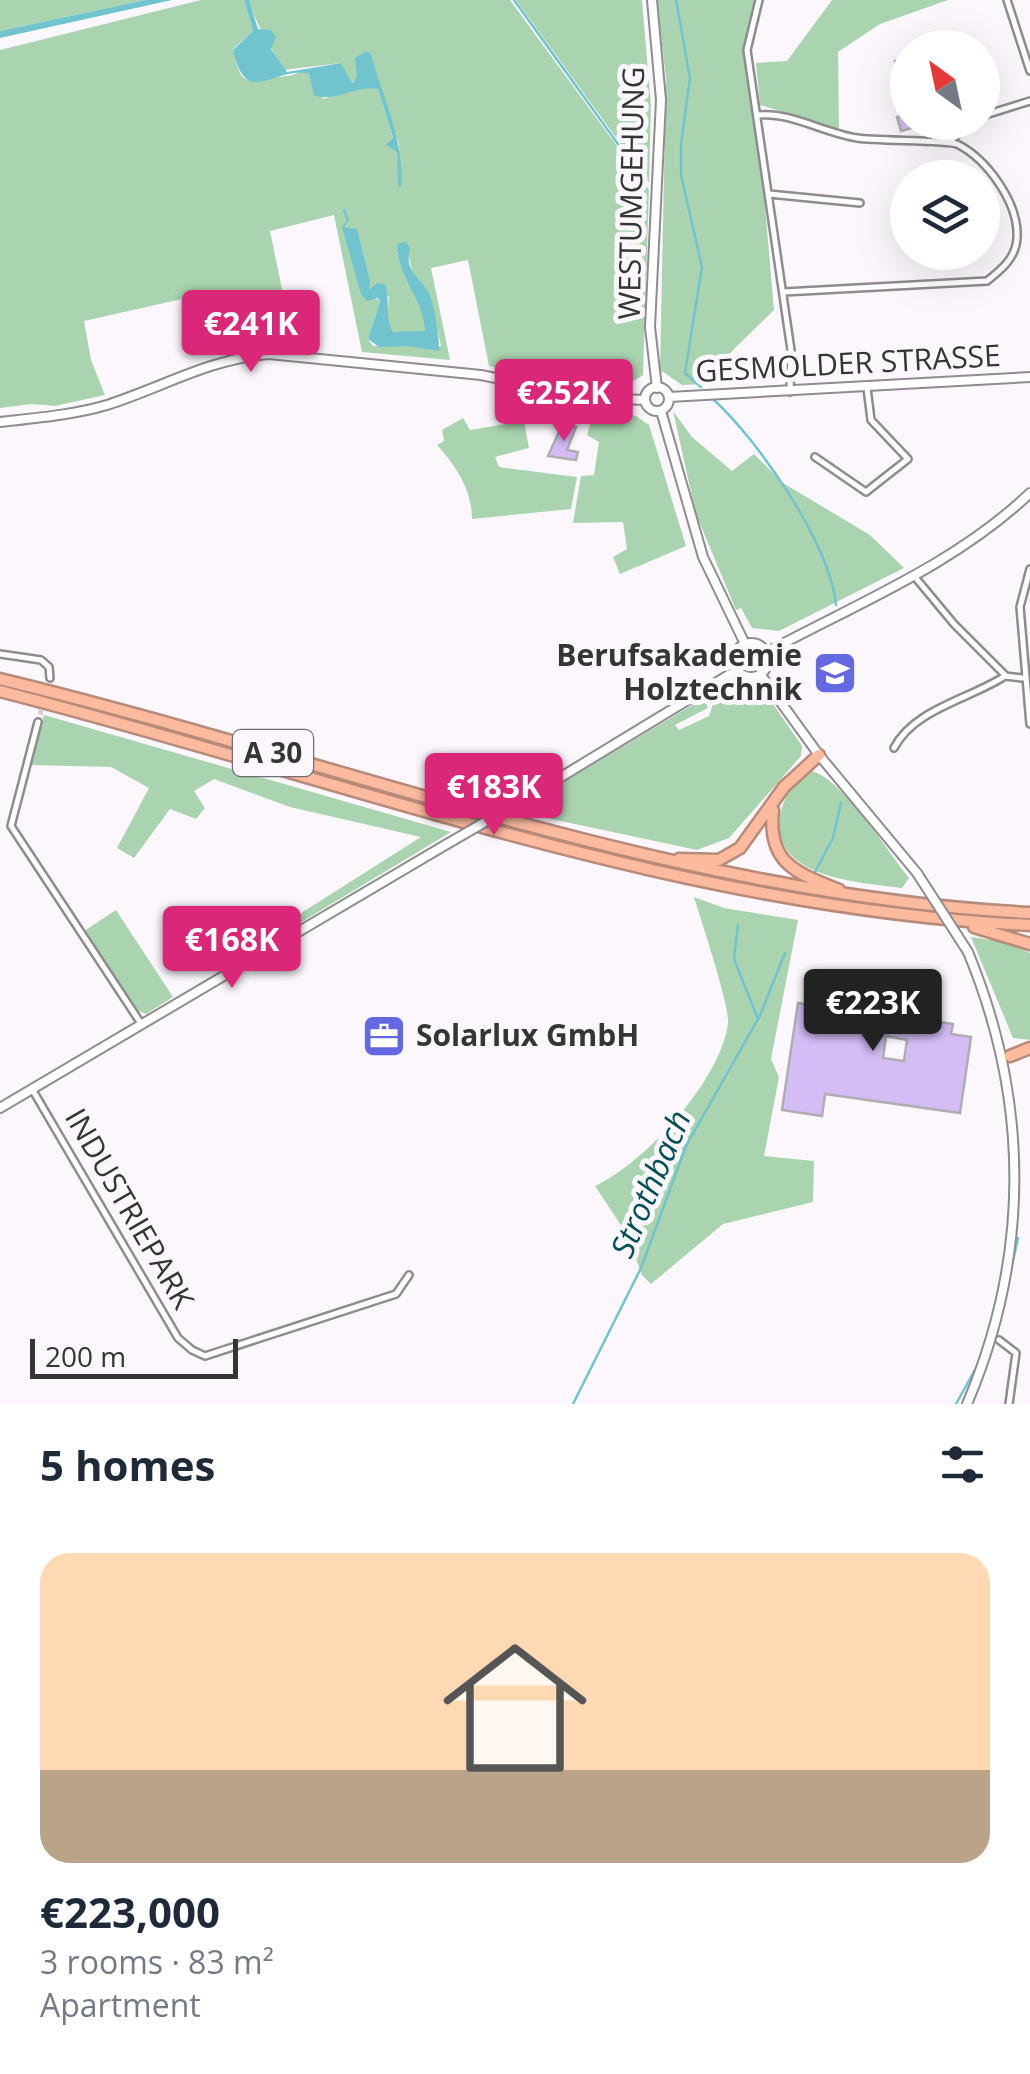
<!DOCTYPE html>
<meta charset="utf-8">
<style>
body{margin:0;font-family:"Open Sans",sans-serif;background:#f6f6f7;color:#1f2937;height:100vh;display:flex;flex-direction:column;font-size:38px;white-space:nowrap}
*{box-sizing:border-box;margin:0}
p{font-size:32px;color:#747a83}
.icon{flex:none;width:55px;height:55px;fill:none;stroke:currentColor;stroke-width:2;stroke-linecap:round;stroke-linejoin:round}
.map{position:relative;height:1404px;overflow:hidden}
.panel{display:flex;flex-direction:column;background:#fff;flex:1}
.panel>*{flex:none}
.needle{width:65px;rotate:327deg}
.buttons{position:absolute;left:890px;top:30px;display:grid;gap:20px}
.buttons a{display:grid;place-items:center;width:110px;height:110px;border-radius:50%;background:#fff;box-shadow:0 10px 40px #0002;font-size:50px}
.scale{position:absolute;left:30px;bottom:25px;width:208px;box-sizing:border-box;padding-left:10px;border:5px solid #363436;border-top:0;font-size:28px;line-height:35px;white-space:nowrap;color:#363436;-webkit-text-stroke:8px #fbf7fc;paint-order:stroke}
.price{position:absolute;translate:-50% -85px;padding:0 22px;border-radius:10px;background:#db2777;color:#fff;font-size:32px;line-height:65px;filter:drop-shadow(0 2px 5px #0008)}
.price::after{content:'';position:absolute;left:50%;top:60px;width:30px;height:22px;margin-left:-15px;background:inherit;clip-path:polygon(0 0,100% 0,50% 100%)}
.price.selected{background:#222;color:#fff}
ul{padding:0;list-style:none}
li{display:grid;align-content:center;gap:20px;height:530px;padding:0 40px}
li+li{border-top:2px solid #e0e1e3}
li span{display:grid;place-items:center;height:310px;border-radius:30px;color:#555}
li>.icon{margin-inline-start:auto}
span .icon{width:180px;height:180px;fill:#fffc;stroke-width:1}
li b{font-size:42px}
h2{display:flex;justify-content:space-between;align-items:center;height:120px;padding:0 40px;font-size:42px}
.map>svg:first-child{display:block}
.green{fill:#a9d4af;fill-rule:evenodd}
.water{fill:#71c4ce}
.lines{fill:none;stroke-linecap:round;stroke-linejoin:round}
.stream{stroke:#71c4ce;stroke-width:2.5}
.building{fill:#d4bcf5;stroke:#afadb2;stroke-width:2.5;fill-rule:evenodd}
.street-tunnel{stroke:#d4d0d4;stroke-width:5;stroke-dasharray:5 2.5;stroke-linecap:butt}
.street-casing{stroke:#8f8c90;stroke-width:10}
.secondary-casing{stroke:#8f8c90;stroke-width:12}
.highway-casing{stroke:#b78b7a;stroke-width:15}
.street{stroke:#fff;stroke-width:5}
.secondary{stroke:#fff;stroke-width:8}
.highway{stroke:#fcba9f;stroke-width:10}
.secondary-bridge-casing{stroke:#8f8c90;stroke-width:12;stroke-linecap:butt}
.secondary-bridge{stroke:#fff;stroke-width:8}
.labels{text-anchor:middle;stroke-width:10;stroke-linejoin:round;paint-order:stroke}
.shield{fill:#fbf7fc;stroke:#716e71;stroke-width:2.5}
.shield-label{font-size:28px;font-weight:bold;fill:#363436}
.street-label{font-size:30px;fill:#363436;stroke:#fbf7fc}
.poi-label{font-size:30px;font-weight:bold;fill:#363436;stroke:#fbf7fc;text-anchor:end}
.water-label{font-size:32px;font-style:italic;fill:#004e56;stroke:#fbf7fc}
</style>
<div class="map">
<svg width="1030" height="1404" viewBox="0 0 1030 1404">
<rect width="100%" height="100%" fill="#fbf7fc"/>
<path class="green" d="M 0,0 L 145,0 L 0,31 Z
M 201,0 L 244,0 L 253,31 L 233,49 C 242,90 244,79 278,77 C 288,76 292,76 302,71 L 310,73 L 323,99 L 370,86 L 378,89 L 397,152 L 400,188 L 399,144 L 375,70 L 358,69 L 357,78 L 351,83 L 341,63 L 283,70 C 272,46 256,27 249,0 L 510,0 L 649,190 L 643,375 C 610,401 529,374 489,366 L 468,260 L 431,268 L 450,360 L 362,352 L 334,215 L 270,231 L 294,347 L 239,347 L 229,295 L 222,290 L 84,321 L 91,360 L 105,395 L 55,406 L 31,404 L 0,408 L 0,50 ZM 345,224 L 347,228 L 357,230 L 370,280 L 368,291 L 389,296 L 387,321 L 392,332 L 426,332 L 425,320 L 397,252 L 408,253 L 413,275 L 430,297 L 441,346 L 373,346 L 368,339 L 380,301 L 361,290 Z
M 516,0 L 642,0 L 651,106 L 649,183 Z
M 657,0 L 754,0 L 743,53 L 764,195 L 774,310 L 733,350 L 706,384 L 682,385 L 660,370 L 666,79 Z
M 832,0 L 948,0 L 880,24 L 838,52 L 839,129 L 760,105 L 756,63 L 787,61 Z
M 601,405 L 636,416 L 649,425 L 686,546 L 620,574 L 613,557 L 627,549 L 623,522 L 573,523 L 581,476 L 594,475 L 599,442 L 587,435 L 595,408 Z
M 673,411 L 692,437 L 732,471 L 754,454 L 783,483 L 870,535 L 904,568 L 779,631 L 752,628 L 741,608 L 736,610 L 696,514 Z
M 463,418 L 470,430 L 524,421 L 529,448 L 495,457 L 499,467 L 577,477 L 571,509 L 472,519 C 472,490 456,466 437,445 L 444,441 L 442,430 Z
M 737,684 L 764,691 L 802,746 L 801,756 L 729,838 L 697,850 L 528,814 L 525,805 L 704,698 L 708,708 L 675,725 L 679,730 L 709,716 L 717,692 Z
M 44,715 L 451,832 L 288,930 L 298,915 L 421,837 L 290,807 L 214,779 L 194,791 L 205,808 L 196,819 L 170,809 L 134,858 L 117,848 L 149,788 L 111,767 L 31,765 Z
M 811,771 C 840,776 889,853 909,878 L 902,888 C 860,882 770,879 780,815 C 784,797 794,779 811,771 Z
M 694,897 L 724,908 L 798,920 L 771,1059 L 779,1077 L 764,1156 L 814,1161 L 813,1202 L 723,1224 L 651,1284 L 642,1275 L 626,1233 L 595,1186 C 645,1163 721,1080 728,1023 C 730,1006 701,920 694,897 Z
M 116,910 L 173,997 L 146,1014 L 136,1010 L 84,931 Z
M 971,937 L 1005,942 L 1030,953 L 1030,1040 L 1013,1038 Z"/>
<path class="water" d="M 145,0 L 172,0 L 0,38 L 0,31 Z
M 244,0 L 249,0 L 258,29 L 271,30 L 276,37 L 271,49 L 287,72 L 341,63 L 352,83 L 357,77 L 355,58 L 367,51 L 371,54 C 382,97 405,139 401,187 L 398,186 L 397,152 L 386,145 L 393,138 L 378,89 C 356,84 334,104 314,95 L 309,73 C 272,67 246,109 233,50 L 253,31 Z
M 348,219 L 345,227 L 357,229 L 370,280 L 369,290 L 377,283 L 385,284 C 391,301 384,315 393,332 L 425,331 C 424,300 397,276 397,244 L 406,242 L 410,248 C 404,271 419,276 429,293 C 434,303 440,340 439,351 L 407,346 L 379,347 L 368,339 L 380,301 L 377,298 L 367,301 L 361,294 L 342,227 Z"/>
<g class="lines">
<path class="stream" d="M 514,0 L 641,176
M 676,0 L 690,78 L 681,144 L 681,175 L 702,267 L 685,373 L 701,387
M 344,210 L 348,220
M 713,399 C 759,441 830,544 836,605
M 815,872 L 833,838 L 841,803
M 759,1018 L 785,953
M 1002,1310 L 1018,1238
M 573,1404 L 641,1268 L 686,1146 L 758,1019 L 734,959 L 738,925
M 956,1404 L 977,1366"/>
</g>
<path class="building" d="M 908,57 L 908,122 L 912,128 L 901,131 L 897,117 L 904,115 L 892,87 L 902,80 L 895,61 Z
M 563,423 L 576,427 L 567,450 L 578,452 L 576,460 L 548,456 Z
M 837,978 L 895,987 L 891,1015 L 953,1024 L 951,1034 L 971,1037 L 960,1113 L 825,1094 L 822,1116 L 782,1110 L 798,1003 L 832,1008 ZM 886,1036 L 907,1040 L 904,1061 L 883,1058 Z"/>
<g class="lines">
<path class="street-tunnel" d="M 38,722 L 44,701"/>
<g class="street-casing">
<path id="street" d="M 759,0 L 747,50 L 791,350 L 790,392
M 1007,0 L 1030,71
M 759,115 C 791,112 824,133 857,138 C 876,141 947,140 957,144 C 987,159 1019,203 1017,238 C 1016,258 1001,270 987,281 L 784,292
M 982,116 L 1030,101
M 951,141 L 969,122
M 769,194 L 860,203
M 815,457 L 866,492 L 908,459 L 871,420 L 867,388
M 1030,569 L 1020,607 L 1030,724
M 915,577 L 954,624 L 1005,675
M 0,654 L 41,660 L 49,667 L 50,678
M 38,722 L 11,826 L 140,1022
M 894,748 C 914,709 970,699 1005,676 L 1022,678
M 32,1089 L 178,1338 L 192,1350 L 205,1356 L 396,1294 L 409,1275
M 999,1340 L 1016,1353 L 1009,1404"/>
</g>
<g class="secondary-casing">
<path id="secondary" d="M 652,0 L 661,100 L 650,327 L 657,388
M645 399a12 12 0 1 1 24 0a12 12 0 1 1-24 0Z
M 669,397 L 1030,377
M 661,411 L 703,557 L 745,644
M 0,422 C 35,418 73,415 107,405 C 163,387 209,359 269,354 L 481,375 L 593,398 L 645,400
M734 660a17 17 0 1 1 34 0a17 17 0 1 1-34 0Z
M 767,652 C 856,604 956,564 1030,493
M 761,675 L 819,755 L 917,873
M 523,800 L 737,670
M 0,1108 L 447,844
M 967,1404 C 1030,1256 1030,1102 968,952"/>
</g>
<g class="highway-casing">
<path id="highway" d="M 0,679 C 343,762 674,895 1030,913
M 0,691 C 341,778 676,909 1030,925
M 773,810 C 767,863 796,873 839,890
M 679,859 L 719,860 L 740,848 L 784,787 L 819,755
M 974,927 L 1030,944
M 1010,1056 L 1030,1048"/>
</g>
<use href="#street" class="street"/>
<use href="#secondary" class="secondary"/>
<use href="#highway" class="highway"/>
<g class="secondary-bridge-casing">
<path id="secondary-bridge" d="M 447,844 L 523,800
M 917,873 L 968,952"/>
</g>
<use href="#secondary-bridge" class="secondary-bridge"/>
</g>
<defs>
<g id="university-square" transform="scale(2.25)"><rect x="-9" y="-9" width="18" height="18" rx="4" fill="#6469e2" stroke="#fbf7fc"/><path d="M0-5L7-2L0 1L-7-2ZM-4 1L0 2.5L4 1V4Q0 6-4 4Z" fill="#fff"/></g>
<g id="office-square" transform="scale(2.25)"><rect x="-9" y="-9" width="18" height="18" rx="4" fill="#6469e2" stroke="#fbf7fc"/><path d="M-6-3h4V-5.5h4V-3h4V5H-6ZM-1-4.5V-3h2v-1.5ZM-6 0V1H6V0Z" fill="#fff"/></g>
</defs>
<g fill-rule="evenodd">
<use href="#university-square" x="835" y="673"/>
<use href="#office-square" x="384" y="1036"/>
</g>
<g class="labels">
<rect class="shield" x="233" y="730" width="80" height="46" rx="8"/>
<g class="shield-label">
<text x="273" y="763">A 30</text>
</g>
<g class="street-label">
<text transform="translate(632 193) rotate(-89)" y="10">WESTUMGEHUNG</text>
<text transform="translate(848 364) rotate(-3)" y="10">GESMOLDER STRASSE</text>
<text transform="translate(129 1209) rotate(60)" y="10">INDUSTRIEPARK</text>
</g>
<g class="poi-label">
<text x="802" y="666">Berufsakademie<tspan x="802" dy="34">Holztechnik</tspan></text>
<text x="416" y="1046" text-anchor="start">Solarlux GmbH</text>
</g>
<g class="water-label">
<text transform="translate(651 1184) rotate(-67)" y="11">Strothbach</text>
</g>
</g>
</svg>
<div class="buttons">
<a><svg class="needle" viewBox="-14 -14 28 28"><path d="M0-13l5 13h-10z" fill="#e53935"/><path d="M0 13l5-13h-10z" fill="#747a83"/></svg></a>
<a><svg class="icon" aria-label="layers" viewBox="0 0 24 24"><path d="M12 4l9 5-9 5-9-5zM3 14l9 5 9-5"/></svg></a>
</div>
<div class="scale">200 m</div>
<b class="price" style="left:251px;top:375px">€241K</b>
<b class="price" style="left:564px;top:444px">€252K</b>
<b class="price" style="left:494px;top:838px">€183K</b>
<b class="price" style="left:232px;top:991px">€168K</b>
<b class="price selected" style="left:873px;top:1054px">€223K</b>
</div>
<section class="panel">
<h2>5 homes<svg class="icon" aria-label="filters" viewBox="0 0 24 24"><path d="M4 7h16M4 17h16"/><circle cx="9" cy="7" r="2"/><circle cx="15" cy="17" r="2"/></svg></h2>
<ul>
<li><span style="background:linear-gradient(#ffd9b3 70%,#b9a48a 0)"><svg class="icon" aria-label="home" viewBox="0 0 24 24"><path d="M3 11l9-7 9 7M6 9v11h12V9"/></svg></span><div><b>€223,000</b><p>3 rooms · 83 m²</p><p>Apartment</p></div></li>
</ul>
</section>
